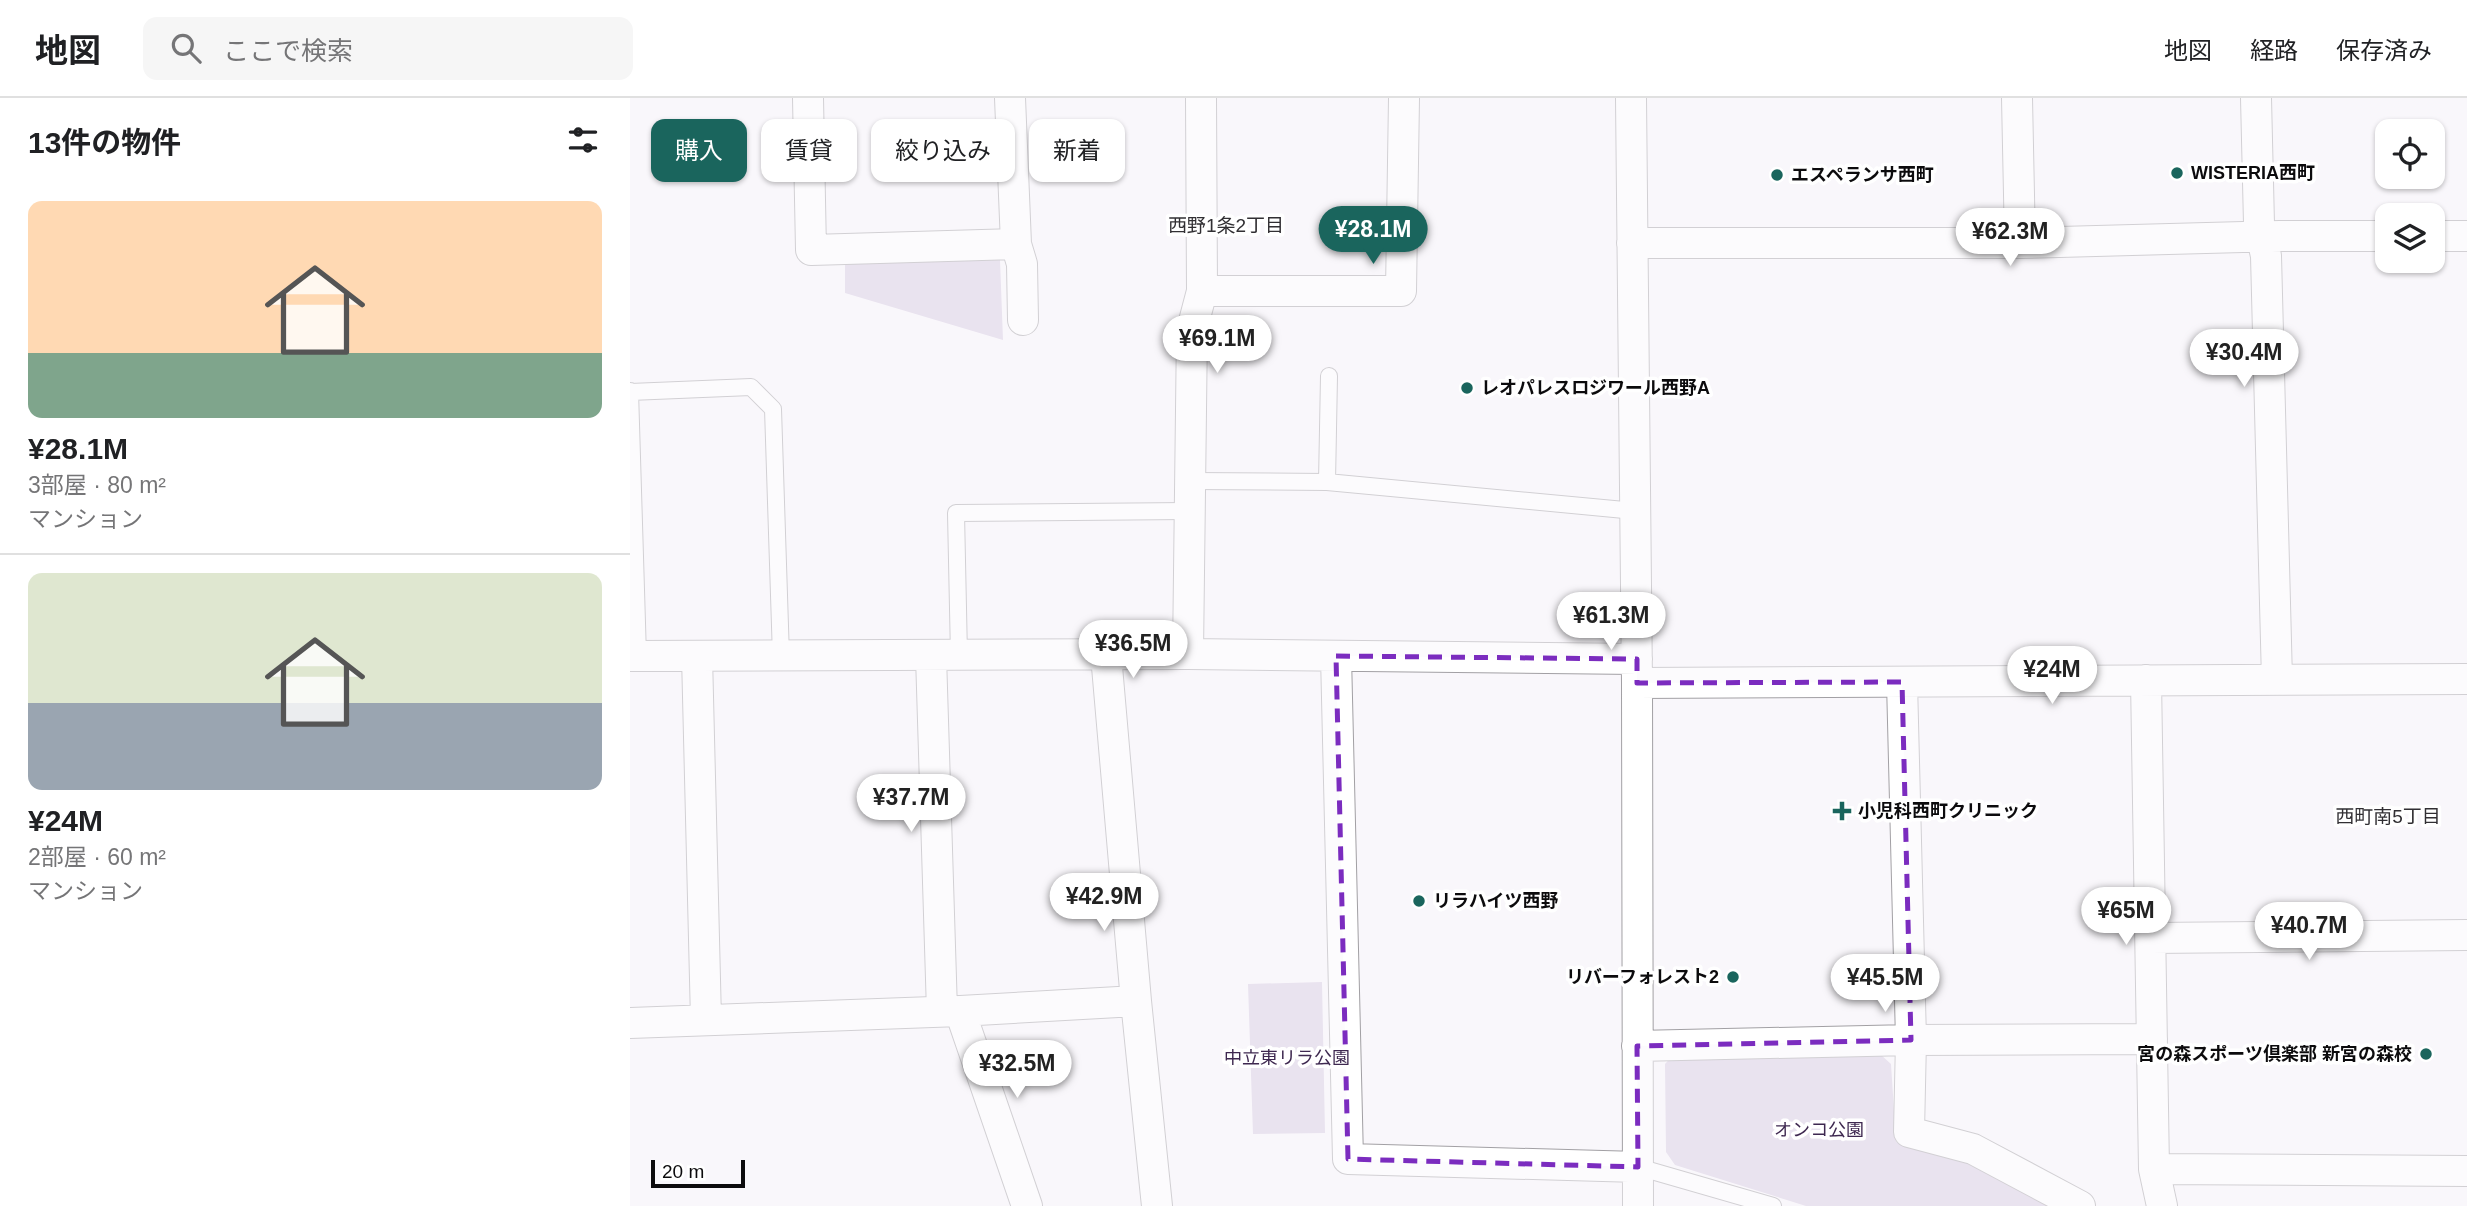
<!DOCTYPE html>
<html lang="ja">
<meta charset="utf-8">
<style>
body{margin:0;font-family:Helvetica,"Noto Sans JP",sans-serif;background:#f6f6f6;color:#202124;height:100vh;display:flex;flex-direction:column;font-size:26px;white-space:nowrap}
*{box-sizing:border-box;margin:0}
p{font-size:23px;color:#757577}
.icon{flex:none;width:38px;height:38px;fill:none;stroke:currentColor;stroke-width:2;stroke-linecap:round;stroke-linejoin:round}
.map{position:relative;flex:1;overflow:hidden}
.drawer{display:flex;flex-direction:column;background:#fff;width:630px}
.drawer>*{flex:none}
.top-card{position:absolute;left:21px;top:21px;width:665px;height:63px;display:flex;gap:14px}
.tools{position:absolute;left:1745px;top:21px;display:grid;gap:14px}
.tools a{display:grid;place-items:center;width:70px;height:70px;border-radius:14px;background:#fff;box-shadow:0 2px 5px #0004;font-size:35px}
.scale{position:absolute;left:21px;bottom:18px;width:94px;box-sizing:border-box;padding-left:7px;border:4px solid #0c0b0d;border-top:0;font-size:19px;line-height:24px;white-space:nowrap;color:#0c0b0d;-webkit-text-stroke:5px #fff;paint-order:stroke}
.price{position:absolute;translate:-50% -60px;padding:0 16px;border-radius:24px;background:#fff;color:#222;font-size:23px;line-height:46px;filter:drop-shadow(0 2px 4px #0008)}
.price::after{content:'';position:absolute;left:50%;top:42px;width:21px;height:16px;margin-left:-10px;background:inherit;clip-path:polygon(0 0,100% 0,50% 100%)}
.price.on{background:#1a655d;color:#fff}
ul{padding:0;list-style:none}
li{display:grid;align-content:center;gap:14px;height:371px;padding:0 28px}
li+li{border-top:2px solid #e0e0e0}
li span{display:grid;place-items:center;height:217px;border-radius:14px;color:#555}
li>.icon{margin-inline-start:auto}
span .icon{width:126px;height:126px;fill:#fffc;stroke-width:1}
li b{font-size:30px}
h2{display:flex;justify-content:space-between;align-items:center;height:84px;padding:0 28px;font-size:30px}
.chip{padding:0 24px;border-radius:14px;background:#fff;box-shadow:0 2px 5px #0004;font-size:24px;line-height:63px}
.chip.on{background:#1a655d;color:#fff}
header{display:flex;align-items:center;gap:42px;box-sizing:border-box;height:98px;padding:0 35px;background:#fff;border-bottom:2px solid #e0e0e0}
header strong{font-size:33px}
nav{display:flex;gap:38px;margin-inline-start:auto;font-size:24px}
.search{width:490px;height:63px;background:#f6f6f6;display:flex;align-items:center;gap:18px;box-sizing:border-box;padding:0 24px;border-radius:14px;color:#757577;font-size:26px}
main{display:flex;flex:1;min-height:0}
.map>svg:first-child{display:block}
.green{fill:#d5c9e0}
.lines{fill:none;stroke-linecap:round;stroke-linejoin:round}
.service-casing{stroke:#a2a0a4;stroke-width:18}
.minor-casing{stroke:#a2a0a4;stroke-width:32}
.service{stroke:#fff;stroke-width:16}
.minor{stroke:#fff;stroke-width:30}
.marked{fill:none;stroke:#7b2cbf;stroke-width:5;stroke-dasharray:14 9;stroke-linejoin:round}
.poi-dot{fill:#1a655d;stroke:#fff;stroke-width:2.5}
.labels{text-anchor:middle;stroke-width:7;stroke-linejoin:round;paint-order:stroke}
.poi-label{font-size:18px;font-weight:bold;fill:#0c0b0d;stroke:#fff;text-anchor:start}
.park-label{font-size:18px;fill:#3e2850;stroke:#fff}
.neighbourhood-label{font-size:19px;fill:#312f33;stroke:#fff}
</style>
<header>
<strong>地図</strong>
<div class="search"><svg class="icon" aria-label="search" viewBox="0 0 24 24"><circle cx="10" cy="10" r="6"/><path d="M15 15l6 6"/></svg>ここで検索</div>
<nav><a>地図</a><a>経路</a><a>保存済み</a></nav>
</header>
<main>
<section class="drawer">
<h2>13件の物件<svg class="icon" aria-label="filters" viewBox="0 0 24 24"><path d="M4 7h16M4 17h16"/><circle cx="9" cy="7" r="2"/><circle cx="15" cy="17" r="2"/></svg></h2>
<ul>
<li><span style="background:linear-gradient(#ffd9b3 70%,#7fa58c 0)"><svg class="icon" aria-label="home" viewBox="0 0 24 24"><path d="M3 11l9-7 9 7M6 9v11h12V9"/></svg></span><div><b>¥28.1M</b><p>3部屋 · 80 m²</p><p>マンション</p></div></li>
<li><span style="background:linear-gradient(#dfe7d0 60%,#9aa5b1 0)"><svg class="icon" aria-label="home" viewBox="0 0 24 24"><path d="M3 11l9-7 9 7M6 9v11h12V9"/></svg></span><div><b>¥24M</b><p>2部屋 · 60 m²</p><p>マンション</p></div></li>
</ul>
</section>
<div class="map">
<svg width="1837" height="1108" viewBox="0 0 1837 1108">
<rect width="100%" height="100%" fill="#f9f7fb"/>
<path class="green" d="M 370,162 L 373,242 L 215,195 L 215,165 Z
M 692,884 L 695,1035 L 623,1036 L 618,886 Z
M 1045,955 L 1250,956 L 1261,966 L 1266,1044 L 1337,1065 L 1418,1108 L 1176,1108 L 1045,1067 L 1036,1054 L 1035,966 Z"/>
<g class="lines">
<g class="service-casing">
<path id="service" d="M 0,293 L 8,558
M 0,294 L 121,289 L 143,311 L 151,559
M 560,383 L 697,384 L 1005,413
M 697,384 L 699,278
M 329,558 L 326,415 L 558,413
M 1008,1069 L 1143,1108"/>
</g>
<g class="minor-casing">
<path id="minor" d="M 178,0 L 181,152 L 386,146
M 380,0 L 386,146 L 392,166 L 393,222
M 1001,0 L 1007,585 L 1008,1108
M 1387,0 L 1390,145
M 1626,0 L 1629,126 L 1636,158 L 1647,582
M 1802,138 L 1837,138
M 1002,145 L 1390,145 L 1650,138 L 1757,138
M 572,193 L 771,193 L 774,0
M 558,556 L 562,231 L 572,193 L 571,0
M 476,557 L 506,903 L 527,1108
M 0,558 L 558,556 L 1007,561
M 67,558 L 76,922
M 301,558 L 312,913
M 706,558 L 718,1061 L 1008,1069
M 1516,582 L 1524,1071 L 1532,1108
M 1272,584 L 1281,942 L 1279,1034 L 1343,1051 L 1450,1108
M 1007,585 L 1837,581
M 1521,840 L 1837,837
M 330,913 L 397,1108
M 0,925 L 330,913 L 506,903
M 1007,948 L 1281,942 L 1522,941
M 1524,1071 L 1837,1073"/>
</g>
<use href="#service" class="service"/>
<use href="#minor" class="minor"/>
</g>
<path d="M0 0H1837V1108H0ZM 706,558 L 1007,561 L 1007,585 L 1272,584 L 1281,942 L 1007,948 L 1008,1069 L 718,1061 Z" fill="#f9f7fb" fill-opacity=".55" fill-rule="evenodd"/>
<path class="marked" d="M 706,558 L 1007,561 L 1007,585 L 1272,584 L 1281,942 L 1007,948 L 1008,1069 L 718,1061 Z"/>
<g class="poi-dot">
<circle cx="1547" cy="75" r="7"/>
<circle cx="1147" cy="77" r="7"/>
<circle cx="837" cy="290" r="7"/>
<path d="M1208.5 702.5h7v7h7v7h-7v7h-7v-7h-7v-7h7z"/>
<circle cx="789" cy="803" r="7"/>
<circle cx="1103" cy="879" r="7"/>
<circle cx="1796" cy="956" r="7"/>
</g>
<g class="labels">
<g class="poi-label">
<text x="1561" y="81">WISTERIA西町</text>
<text x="1161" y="83">エスペランサ西町</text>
<text x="851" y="296">レオパレスロジワール西野A</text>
<text x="1228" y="719">小児科西町クリニック</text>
<text x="803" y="809">リラハイツ西野</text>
<text x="1089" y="885" text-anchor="end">リバーフォレスト2</text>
<text x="1782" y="962" text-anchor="end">宮の森スポーツ倶楽部 新宮の森校</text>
</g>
<g class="park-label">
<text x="657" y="966">中立東リラ公園</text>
<text x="1189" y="1038">オンコ公園</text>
</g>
<g class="neighbourhood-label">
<text x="596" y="134">西野1条2丁目</text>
<text x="1758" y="725">西町南5丁目</text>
</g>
</g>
</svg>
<div class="tools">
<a><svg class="icon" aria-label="locate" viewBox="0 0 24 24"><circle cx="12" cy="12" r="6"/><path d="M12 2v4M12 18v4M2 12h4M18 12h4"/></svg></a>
<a><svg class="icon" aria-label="layers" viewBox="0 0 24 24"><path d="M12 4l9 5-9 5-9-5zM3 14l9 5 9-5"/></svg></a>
</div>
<div class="scale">20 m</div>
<b class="price on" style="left:743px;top:168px">¥28.1M</b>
<b class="price" style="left:1380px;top:170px">¥62.3M</b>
<b class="price" style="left:587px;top:277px">¥69.1M</b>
<b class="price" style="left:1614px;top:291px">¥30.4M</b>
<b class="price" style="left:981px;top:554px">¥61.3M</b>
<b class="price" style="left:503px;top:582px">¥36.5M</b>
<b class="price" style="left:1422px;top:608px">¥24M</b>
<b class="price" style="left:281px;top:736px">¥37.7M</b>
<b class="price" style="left:474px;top:835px">¥42.9M</b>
<b class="price" style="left:1496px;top:849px">¥65M</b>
<b class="price" style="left:1679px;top:864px">¥40.7M</b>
<b class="price" style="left:1255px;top:916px">¥45.5M</b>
<b class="price" style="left:387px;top:1002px">¥32.5M</b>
<div class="top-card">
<a class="chip on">購入</a>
<a class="chip">賃貸</a>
<a class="chip">絞り込み</a>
<a class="chip">新着</a>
</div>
</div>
</main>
